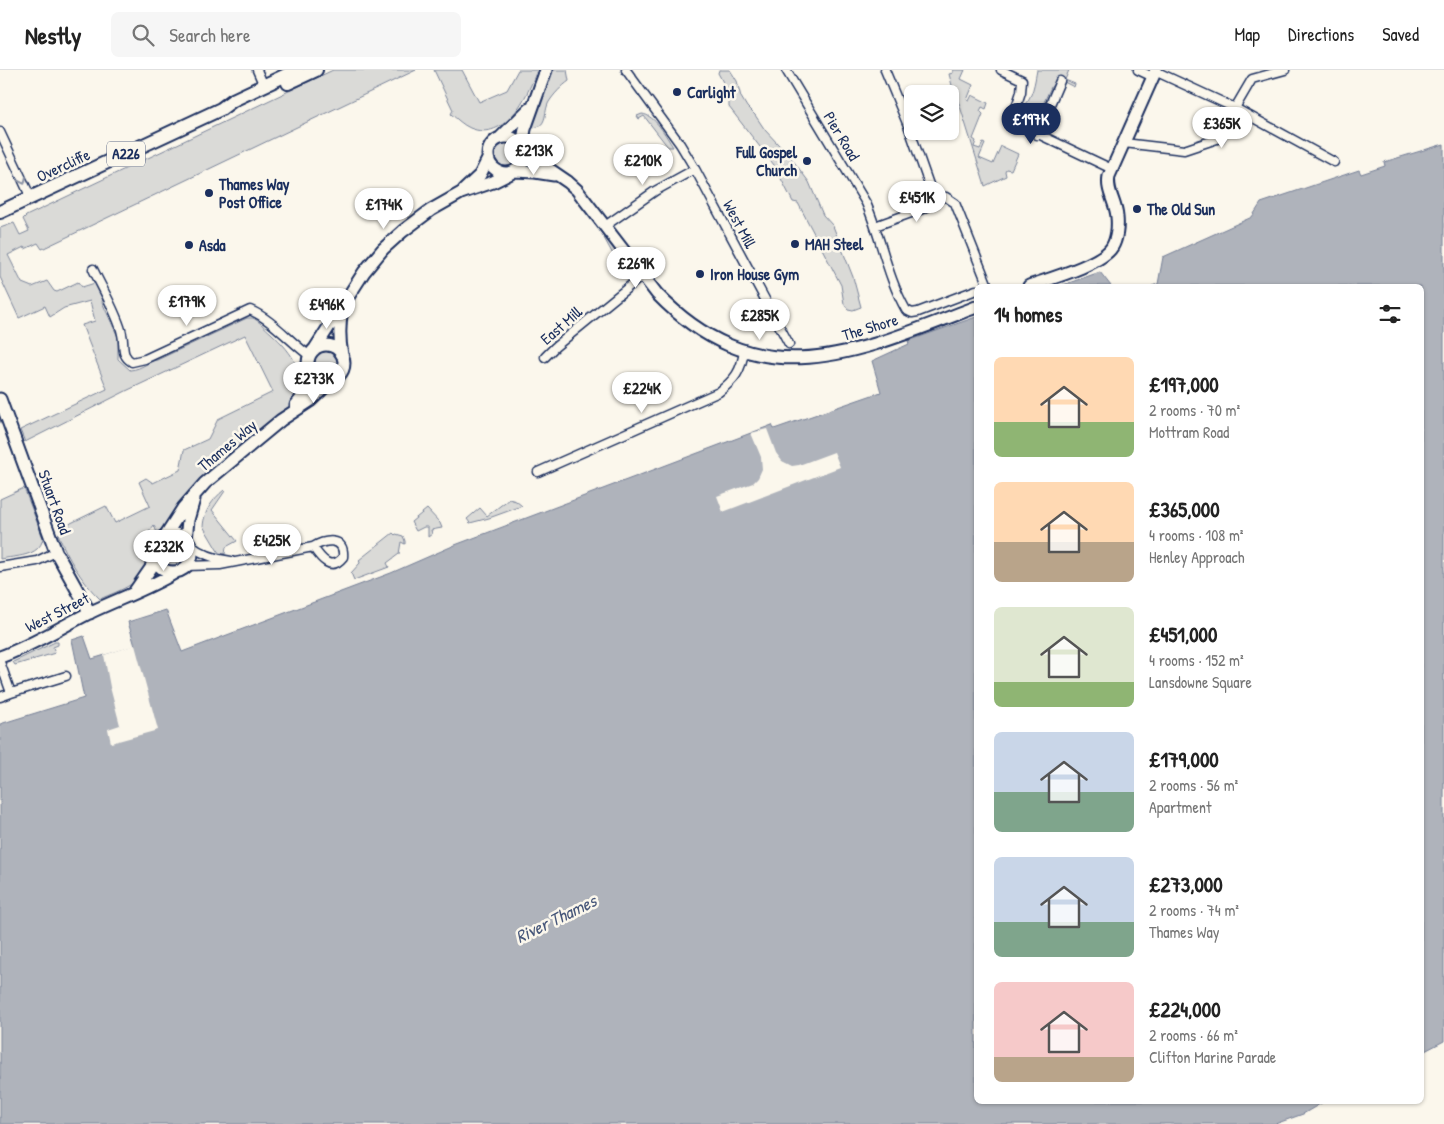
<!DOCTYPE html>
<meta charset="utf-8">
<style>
body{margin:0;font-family:"Patrick Hand",sans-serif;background:#f6f6f6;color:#222;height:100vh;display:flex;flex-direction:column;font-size:19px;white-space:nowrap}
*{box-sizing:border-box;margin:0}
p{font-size:16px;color:#767676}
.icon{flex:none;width:28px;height:28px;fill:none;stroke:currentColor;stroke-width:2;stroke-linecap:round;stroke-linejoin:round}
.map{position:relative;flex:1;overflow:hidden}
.details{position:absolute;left:974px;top:214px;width:450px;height:820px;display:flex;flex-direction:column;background:#fff;border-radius:8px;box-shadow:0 1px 4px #0004}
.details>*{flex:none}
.fabs{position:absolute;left:904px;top:15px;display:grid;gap:10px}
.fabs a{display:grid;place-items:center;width:55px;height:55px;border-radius:8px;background:#fff;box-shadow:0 1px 4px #0004;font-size:25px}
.price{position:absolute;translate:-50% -42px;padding:0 11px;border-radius:18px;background:#fff;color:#222;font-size:16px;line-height:32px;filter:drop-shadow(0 1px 2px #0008)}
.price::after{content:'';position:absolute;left:50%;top:30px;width:15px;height:11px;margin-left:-8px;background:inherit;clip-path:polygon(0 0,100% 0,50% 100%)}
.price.current{background:#1b2f5e;color:#fff}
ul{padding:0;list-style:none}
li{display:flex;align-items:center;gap:15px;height:125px;padding:0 20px}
li span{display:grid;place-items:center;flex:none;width:140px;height:100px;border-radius:8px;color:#555}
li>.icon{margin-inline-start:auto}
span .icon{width:60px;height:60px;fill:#fffc;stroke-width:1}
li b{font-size:21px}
h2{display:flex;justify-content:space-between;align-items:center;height:60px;padding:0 20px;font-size:21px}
header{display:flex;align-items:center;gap:30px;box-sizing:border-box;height:70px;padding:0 25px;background:#fff;border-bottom:1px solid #e0e0e0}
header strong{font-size:24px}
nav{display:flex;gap:28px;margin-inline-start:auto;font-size:18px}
.search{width:350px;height:45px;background:#f6f6f6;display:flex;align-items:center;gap:12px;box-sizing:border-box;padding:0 18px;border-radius:8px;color:#767676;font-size:19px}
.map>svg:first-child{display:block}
.green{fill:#dadad7;stroke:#7a849a}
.water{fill:#afb3bb;stroke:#747e96}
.pier{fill:#fbf7ec}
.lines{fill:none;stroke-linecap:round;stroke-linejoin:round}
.street-casing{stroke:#1b2f5e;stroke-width:11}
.secondary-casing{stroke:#1b2f5e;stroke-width:15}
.primary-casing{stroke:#1b2f5e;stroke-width:16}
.street{stroke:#fbf7ec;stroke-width:8}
.secondary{stroke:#fbf7ec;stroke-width:11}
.primary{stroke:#fbf7ec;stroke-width:12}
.oneway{stroke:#8b93a5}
.poi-dot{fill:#1b2f5e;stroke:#fbf7ec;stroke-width:2}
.labels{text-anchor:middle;stroke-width:5;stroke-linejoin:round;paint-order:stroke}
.shield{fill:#fbf7ec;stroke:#5e6b89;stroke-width:1}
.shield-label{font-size:15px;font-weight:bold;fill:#1b2f5e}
.poi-label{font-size:16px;font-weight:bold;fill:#1b2f5e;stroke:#fbf7ec;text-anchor:start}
.street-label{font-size:16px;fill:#1b2f5e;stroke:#fbf7ec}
.water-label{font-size:18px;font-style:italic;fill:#47577a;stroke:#fbf7ec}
</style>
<header>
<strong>Nestly</strong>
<div class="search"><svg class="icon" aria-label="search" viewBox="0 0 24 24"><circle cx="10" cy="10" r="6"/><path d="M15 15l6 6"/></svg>Search here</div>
<nav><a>Map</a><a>Directions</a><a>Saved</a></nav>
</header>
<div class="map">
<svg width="1444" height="1054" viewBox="0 0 1444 1054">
<rect width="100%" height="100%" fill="#fbf7ec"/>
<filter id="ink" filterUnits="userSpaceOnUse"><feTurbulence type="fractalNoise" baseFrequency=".02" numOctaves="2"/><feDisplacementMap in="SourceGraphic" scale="10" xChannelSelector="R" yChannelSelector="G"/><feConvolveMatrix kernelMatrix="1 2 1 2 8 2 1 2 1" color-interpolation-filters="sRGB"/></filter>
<g filter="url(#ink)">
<path class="green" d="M 333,0 L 416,0 L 42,179 L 38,173 L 25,179 L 24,177 L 8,185 L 22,213 L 32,217 L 47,211 L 54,221 L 57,222 L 78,212 L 82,217 L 95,213 L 103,228 L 102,232 L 118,267 L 118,289 L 130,300 C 143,299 148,291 157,290 L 247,248 L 253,248 C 259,251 265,258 271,263 C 292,282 311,307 293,335 L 182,431 L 163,457 L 157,463 L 154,455 C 142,471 148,469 148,488 C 148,512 118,521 100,529 C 82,512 67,487 58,464 L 71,453 L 106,436 L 115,453 L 150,436 L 139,412 L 146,408 L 153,413 L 180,400 L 184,380 L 208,369 L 218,349 L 273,322 L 245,265 L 126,321 L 25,372 L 20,360 L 107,319 L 82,255 L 95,251 L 90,231 L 64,238 L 50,247 L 45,236 L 19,248 L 0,207 L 0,158 L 14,153 L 20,165 L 29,161 L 23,149 L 26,146 Z
M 434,0 L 462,0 L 479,32 L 507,20 L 518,0 L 537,0 C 528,25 506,73 470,58 C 463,55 457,49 451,44 L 453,40 Z
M 552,0 L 567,0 L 569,11 C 562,16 554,24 549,32 C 543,42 549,59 529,58 Z
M 719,0 L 730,0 L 737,11 L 741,27 L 747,37 L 755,45 L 765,60 L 791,88 L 809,112 L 823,145 L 833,156 L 853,207 L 861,237 L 853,240 L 848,239 L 844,234 L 841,215 L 798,133 L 793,132 L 774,95 L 729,37 L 729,32 L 731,27 L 718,3 Z
M 953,0 L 965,0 L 961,9 L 973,15 L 967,30 L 969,31 L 972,25 L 988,33 L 986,39 L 982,37 L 980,41 L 983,44 L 973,69 L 976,71 L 974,77 L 980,79 L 983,73 L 985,74 L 979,88 L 993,94 L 1001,76 L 1018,84 L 1011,100 L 1006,99 L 1005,101 L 1006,106 L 985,116 L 959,33 L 955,27 L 949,4 L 953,3 Z
M 1037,0 L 1069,0 L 1065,10 L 1075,14 L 1074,17 L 1058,9 L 1051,17 L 1038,45 L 1039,49 L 1035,58 L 1022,51 L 1019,46 L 1022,36 C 1033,30 1035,10 1037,0 Z
M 642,44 C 655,45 666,66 673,77 L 668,77 L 644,46 L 639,49 L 637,46 Z
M493 85a13 13 0 1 1 26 0a13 13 0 1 1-26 0Z
M 604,168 L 607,169 L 625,194 L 627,198 L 626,208 Z
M313 293a13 13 0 1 1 26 0a13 13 0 1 1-26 0Z
M 24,418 L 43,468 C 40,487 15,486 0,489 L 0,429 Z
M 224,420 L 225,421 L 212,440 L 237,471 L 226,477 L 225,484 L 219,483 L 203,456 C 204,441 213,429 224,420 Z
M 509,429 L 516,431 L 522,436 L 489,448 L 470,453 L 467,449 L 480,438 L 487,446 Z
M 427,439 L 440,453 L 442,458 L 431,460 L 432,464 L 428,467 L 428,457 L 424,457 L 416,461 L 411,452 Z
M 393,463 L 395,465 L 396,464 L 403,466 L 405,471 L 405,474 L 401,472 L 399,484 L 387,493 L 389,497 L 354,510 L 351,503 L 360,493 L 359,490 Z
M161 483a12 12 0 1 1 24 0a12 12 0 1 1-24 0Z
M 55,572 L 58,572 L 58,575 L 53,577 L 55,583 L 15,595 L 13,592 Z"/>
<path class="water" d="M 1444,74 L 1444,971 L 1421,983 L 1421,216 L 1152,216 L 1158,214 L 1163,187 L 1252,147 L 1261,133 L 1359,100 L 1361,104 L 1385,96 L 1384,92 Z
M 1100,202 L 1111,216 L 1060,216 Z
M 976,247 L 976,1031 L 1325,1031 L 1303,1044 L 1275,1054 L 0,1054 L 0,654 L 84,628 L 72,570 L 84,566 L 92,589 L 135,576 L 128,552 L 166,540 L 182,582 L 391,503 L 455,475 L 772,355 L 774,359 L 881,322 L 872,291 L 909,274 L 908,271 Z"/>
<path class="pier" d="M 767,359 L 776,383 L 782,391 L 792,396 L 799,395 L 834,382 L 840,397 L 723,442 L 717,426 L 753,413 L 758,408 L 762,399 L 761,387 L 751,363 Z
M 135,575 L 158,660 L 111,673 L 108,659 L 120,655 L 110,617 L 104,585 Z"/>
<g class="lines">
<g class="street-casing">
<path id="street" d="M 257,0 L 264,16
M 626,0 L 680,74 L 695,99 L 789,274
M 786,0 L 866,133 C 881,167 887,207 906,240 L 912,243 L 918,242 L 976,220
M 1001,0 L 1022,10 L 1021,22 L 1013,46 L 1017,54 L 1112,99
M 1138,0 L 1153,7
M 1155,1 L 1235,38 L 1334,92
M 0,62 L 31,128
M 1037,65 L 1060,11
M 1124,73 L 1184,80 L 1220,68 L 1235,38 L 1252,9 L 1285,0
M 933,126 L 946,127 L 955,133 L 988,216
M 605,156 L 655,121 L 695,99
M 875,156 L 925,138 L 932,131 L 933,126 L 909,58 L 885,0
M 93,199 C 101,216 119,247 122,264 C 125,276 120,285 132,292 L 145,289 L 250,240 C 273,250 289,271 310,286
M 545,287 L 555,277 L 642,206
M 538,402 L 719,322 C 735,309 741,302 744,281
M 189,474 C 202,485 215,489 231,491
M 186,496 L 220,495 L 313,477 C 325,470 345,466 343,487 C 331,502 321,489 313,477
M 0,497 L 37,491 L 56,482
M 0,592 L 11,623 L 66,606
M 0,627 L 11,623"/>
</g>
<g class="secondary-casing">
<path id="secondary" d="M488 85a18 18 0 1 1 36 0a18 18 0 1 1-36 0Z
M 501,67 L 529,39
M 522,77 L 525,59 L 546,0
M 524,82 L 568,112 L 577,120 L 657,224 C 760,330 858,282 976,237
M 515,101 L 535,102 L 554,105
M 464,120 L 480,105 L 488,89
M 1029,216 C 1049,209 1102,194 1112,177 C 1117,169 1118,156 1117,147 C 1116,132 1106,121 1109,106 L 1156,0
M 342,239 C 339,255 339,269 342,285
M308 293a18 18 0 1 1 36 0a18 18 0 1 1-36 0Z
M 314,280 L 364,202 L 383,179 L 403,161 L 431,140 L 461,123 L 493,112 L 511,103
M 0,329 L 56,482 L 90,543
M 296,335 L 305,324 L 309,300
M154 483a19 19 0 1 1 38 0a19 19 0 1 1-38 0Z
M 165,466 L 183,438 L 205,413 L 281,350 L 310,331 L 332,310
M 186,470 L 188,450 L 194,429
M 135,521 L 151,498 L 154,485
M 0,587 C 31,576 59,558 89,543 C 118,529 148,519 176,502"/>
</g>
<g class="primary-casing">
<path id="primary" d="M 288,13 L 316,0
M 0,142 L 221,39 L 233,30 L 297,0"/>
</g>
<use href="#street" class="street"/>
<use href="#secondary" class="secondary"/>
<use href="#primary" class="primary"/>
</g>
<defs><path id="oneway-chevron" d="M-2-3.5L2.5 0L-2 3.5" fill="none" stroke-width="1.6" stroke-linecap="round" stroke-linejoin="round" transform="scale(1.25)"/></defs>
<use class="oneway" href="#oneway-chevron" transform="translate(23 111) rotate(65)"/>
</g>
<g class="poi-dot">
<circle cx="677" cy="22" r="5"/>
<circle cx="807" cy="91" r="5"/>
<circle cx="209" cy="123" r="5"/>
<circle cx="1137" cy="139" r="5"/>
<circle cx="795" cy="174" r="5"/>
<circle cx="189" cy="175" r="5"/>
<circle cx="700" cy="204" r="5"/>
</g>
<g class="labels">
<rect class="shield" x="107" y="71.5" width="38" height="25" rx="4"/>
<g class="shield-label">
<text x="126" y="89">A226</text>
</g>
<g class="poi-label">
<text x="687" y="28">Carlight</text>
<text x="797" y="88" text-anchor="end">Full Gospel<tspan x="797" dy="18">Church</tspan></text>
<text x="219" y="120">Thames Way<tspan x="219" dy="18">Post Office</tspan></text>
<text x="1147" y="145">The Old Sun</text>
<text x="805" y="180">MAH Steel</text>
<text x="199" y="181">Asda</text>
<text x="710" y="210">Iron House Gym</text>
</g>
<g class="street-label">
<text transform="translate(842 66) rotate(59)" y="6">Pier Road</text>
<text transform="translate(63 95) rotate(-25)" y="6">Overcliffe</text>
<text transform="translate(740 154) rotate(62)" y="6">West Mill</text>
<text transform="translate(561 255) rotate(-41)" y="6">East Mill</text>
<text transform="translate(870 257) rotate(-17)" y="6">The Shore</text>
<text transform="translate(227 375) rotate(-40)" y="6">Thames Way</text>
<text transform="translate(55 432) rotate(70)" y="6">Stuart Road</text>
<text transform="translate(57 542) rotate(-27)" y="6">West Street</text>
</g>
<g class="water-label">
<text transform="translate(556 849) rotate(-26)" y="6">River Thames</text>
</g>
</g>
</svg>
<div class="fabs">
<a><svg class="icon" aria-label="layers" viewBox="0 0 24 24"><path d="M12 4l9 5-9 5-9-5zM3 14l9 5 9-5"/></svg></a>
</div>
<b class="price current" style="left:1031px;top:75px">£197K</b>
<b class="price" style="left:1222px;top:79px">£365K</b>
<b class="price" style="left:534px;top:106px">£213K</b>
<b class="price" style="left:643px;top:116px">£210K</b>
<b class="price" style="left:917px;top:153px">£451K</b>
<b class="price" style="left:384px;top:160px">£174K</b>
<b class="price" style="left:636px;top:219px">£269K</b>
<b class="price" style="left:187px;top:257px">£179K</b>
<b class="price" style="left:327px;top:260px">£496K</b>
<b class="price" style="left:760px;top:271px">£285K</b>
<b class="price" style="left:314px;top:334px">£273K</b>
<b class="price" style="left:642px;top:344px">£224K</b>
<b class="price" style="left:272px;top:496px">£425K</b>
<b class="price" style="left:164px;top:502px">£232K</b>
<section class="details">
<h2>14 homes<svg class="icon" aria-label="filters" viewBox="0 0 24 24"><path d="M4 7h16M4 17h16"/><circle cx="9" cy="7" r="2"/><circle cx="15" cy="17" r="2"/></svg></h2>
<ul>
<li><span style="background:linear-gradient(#ffd9b3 65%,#8fb573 0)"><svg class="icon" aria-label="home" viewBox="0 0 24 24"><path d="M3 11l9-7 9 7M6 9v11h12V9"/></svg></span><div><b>£197,000</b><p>2 rooms · 70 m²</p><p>Mottram Road</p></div></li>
<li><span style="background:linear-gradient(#ffd9b3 60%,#b9a48a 0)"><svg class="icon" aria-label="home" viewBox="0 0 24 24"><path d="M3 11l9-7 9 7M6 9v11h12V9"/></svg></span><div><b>£365,000</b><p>4 rooms · 108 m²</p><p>Henley Approach</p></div></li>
<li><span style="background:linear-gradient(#dfe7d0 75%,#8fb573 0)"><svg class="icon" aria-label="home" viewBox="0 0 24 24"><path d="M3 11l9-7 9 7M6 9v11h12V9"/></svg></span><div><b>£451,000</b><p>4 rooms · 152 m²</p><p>Lansdowne Square</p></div></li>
<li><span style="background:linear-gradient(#c9d6e8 60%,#7fa58c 0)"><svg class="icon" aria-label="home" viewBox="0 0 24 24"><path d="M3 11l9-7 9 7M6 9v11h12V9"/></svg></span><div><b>£179,000</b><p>2 rooms · 56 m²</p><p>Apartment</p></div></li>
<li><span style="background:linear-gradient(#c9d6e8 65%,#7fa58c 0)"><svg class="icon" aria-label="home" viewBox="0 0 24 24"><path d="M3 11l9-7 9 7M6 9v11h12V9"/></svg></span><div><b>£273,000</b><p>2 rooms · 74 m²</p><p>Thames Way</p></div></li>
<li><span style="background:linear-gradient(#f6c9c9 75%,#b9a48a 0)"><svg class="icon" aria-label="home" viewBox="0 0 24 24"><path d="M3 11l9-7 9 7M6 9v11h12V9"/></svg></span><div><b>£224,000</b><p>2 rooms · 66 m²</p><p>Clifton Marine Parade</p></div></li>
</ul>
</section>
</div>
